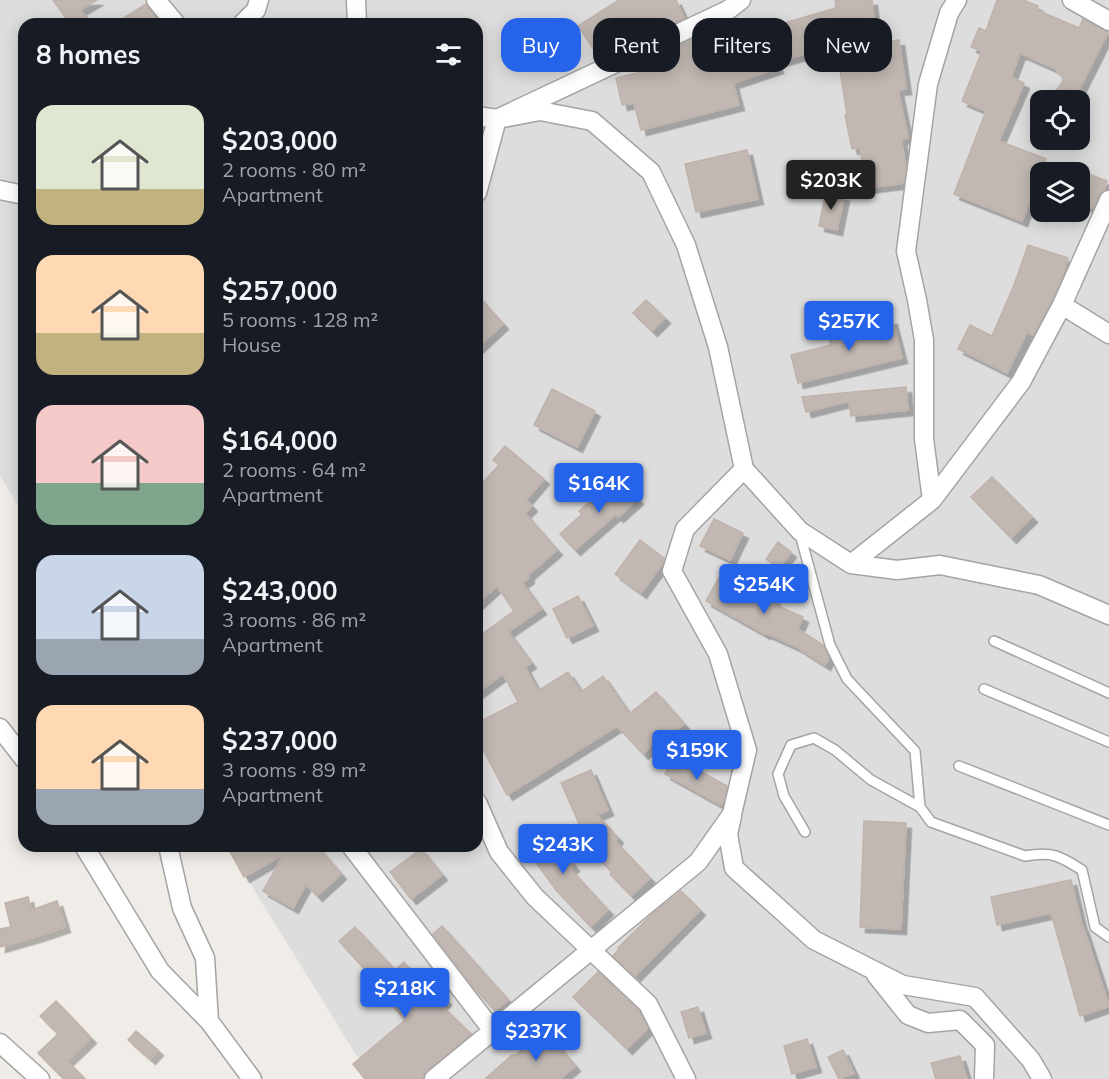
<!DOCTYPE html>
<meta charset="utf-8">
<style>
body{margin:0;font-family:Mulish,sans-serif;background:#242831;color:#f1f3f6;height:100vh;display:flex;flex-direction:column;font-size:22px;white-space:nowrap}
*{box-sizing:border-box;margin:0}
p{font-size:20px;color:#9ea1a6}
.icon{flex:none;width:33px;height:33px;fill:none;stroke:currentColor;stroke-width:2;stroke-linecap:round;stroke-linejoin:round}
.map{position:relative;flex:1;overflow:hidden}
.details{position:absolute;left:18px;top:18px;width:465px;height:834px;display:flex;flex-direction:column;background:#171b24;border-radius:18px;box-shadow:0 3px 15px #0003}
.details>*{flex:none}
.top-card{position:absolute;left:501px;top:18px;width:518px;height:54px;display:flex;gap:12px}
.fabs{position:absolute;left:1030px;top:90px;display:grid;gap:12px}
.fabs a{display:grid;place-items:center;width:60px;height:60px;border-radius:12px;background:#171b24;box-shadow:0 3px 15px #0003;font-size:30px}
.price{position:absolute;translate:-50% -51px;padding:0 14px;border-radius:6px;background:#2563eb;color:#fff;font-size:20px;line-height:39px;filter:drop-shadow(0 2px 3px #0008)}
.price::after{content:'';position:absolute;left:50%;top:36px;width:18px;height:14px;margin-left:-9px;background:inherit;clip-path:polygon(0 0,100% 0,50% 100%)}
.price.selected{background:#222;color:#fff}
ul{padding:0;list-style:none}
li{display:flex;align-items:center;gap:18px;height:150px;padding:0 18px}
li span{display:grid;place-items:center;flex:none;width:168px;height:120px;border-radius:18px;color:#555}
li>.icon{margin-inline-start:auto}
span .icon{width:72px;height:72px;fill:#fffc;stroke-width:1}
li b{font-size:26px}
h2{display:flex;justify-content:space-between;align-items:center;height:72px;padding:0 18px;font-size:26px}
.pill{padding:0 21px;border-radius:18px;background:#171b24;box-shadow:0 3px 15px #0003;font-size:21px;line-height:54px}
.pill.selected{background:#2563eb;color:#fff}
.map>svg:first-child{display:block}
.residential{fill:#dedddd;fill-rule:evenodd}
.building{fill:#c1b8b3;stroke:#c1b2aa;stroke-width:1.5;filter:url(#shadow)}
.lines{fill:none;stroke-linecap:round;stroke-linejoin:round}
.service-casing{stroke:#a4a4a4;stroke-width:12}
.minor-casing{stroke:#a4a4a4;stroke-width:21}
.service{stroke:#fff;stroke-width:9}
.minor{stroke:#fff;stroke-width:18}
</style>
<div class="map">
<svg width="1109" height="1079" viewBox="0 0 1109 1079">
<defs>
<filter id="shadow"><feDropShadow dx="5.5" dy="5.5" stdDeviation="0" flood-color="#0004"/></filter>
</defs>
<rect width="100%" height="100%" fill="#f0ece7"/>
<path class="residential" d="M 0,0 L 1109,0 L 1109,1079 L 371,1079 L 227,846 L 477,846 L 477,24 L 24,24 L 24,515 L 0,476 ZM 1041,100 L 1080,100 L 1080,140 L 1041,140 ZM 1041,172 L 1080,172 L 1080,212 L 1041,212 Z"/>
<path class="building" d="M 53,0 L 97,0 L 80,10 L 92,24 L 70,24 Z
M 619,0 L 676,0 L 684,18 L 632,43 L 629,37 L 598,56 L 578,26 Z
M 835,0 L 872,0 L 877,44 L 899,40 L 906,89 L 898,90 L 908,138 L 901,139 L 906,167 L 904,183 L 866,188 L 860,148 L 852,149 L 845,115 L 847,115 L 836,45 L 776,62 L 778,68 L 733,83 L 739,105 L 641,130 L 634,103 L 622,105 L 616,78 L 658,68 L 653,58 L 693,39 L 694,41 L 717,35 L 719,42 L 836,8 Z
M 997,0 L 1023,0 L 1038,6 L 1037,10 L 1079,28 L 1083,19 L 1108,32 L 1074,100 L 1050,100 L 1065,78 L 1057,73 L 1058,70 L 1020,53 L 1011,77 L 1024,83 L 999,141 L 1046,159 L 1022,221 L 954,194 L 986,111 L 962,101 L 982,51 L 971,47 L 979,28 L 986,31 Z
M 146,4 L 161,24 L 114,24 Z
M 747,150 L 758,199 L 696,212 L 685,164 Z
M 1080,171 L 1107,181 L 1104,190 L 1099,195 L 1093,208 L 1080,204 Z
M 826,192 L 844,196 L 837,230 L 819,226 Z
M 1028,245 L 1068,258 L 1060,282 L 1052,300 L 1033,335 L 1027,332 L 1007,373 L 958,349 L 970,325 L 992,336 L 1014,285 Z
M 477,295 L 503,324 L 477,348 Z
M 646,300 L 665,318 L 652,331 L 633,313 Z
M 892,319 L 902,358 L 798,383 L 791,355 L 831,345 L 828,334 Z
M 906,387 L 908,410 L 851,416 L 849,401 L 806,412 L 802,397 Z
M 552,389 L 595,411 L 577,447 L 534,425 Z
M 505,446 L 544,479 L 526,500 L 532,506 L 525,513 L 557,550 L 528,575 L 529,578 L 522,583 L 541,609 L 508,632 L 531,663 L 525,667 L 538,691 L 568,672 L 581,692 L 603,676 L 629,714 L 656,692 L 684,724 L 666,739 L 662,735 L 643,754 L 617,726 L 507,795 L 477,738 L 477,723 L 518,702 L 503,674 L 477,693 L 477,638 L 514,611 L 497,586 L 477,604 L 477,489 L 499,465 L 493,460 Z
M 992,477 L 1032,517 L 1011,538 L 971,497 Z
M 621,480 L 638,499 L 618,517 L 616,514 L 575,550 L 560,534 L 582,514 L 579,511 L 591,501 L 593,504 Z
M 714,519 L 743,533 L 730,560 L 700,546 Z
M 640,540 L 664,558 L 662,564 L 641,593 L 615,574 Z
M 778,542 L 791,552 L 779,568 L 766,559 Z
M 722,572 L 781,605 L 780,607 L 803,617 L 798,629 L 823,645 L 829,658 L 825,665 L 797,647 L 766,633 L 765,634 L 706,601 Z
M 578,596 L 593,626 L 567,638 L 553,609 Z
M 674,757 L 727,786 L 724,800 L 721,805 L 665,774 Z
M 591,770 L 608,810 L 597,815 L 618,838 L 615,841 L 650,878 L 631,896 L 610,874 L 612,873 L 582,839 L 585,837 L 561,783 Z
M 864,821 L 906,823 L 901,929 L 860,927 Z
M 544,825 L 574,866 L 570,869 L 608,910 L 591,927 L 556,890 L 521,842 Z
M 227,846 L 317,846 L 341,874 L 317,896 L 306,884 L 293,908 L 263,891 L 284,854 L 244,877 Z
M 421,849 L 442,875 L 411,899 L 390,872 Z
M 1071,880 L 1082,926 L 1083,926 L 1109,1006 L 1080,1016 L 1051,913 L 997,925 L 991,897 Z
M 681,891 L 700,910 L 635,976 L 613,956 L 619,949 L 618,948 L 651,915 Z
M 28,897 L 31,910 L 57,901 L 65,927 L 38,936 L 0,947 L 0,929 L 11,927 L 5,903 Z
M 442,926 L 508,1000 L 495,1011 L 475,989 L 433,934 Z
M 355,927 L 395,970 L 404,962 L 431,994 L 436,990 L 446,1000 L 441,1005 L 471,1034 L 427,1070 L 421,1079 L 365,1079 L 353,1064 L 405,1020 L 376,986 L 378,984 L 339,941 Z
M 598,972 L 639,1011 L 648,1028 L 627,1049 L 573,997 Z
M 56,1001 L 91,1038 L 67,1061 L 85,1079 L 64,1079 L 38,1053 L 58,1034 L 40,1016 Z
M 698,1007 L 706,1033 L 689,1038 L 681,1012 Z
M 545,1030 L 575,1066 L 560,1079 L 485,1079 L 512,1055 L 514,1056 Z
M 136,1031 L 158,1050 L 150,1059 L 128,1040 Z
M 807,1039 L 816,1067 L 792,1074 L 784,1046 Z
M 843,1050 L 854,1073 L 839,1079 L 828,1057 Z
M 960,1056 L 967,1079 L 936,1079 L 931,1063 Z"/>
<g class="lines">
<g class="service-casing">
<path id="service" d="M 800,534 L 830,645 L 847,679 L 915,751 L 920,807 L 931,822 L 1025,856 C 1052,851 1060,856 1082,870 L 1095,927 L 1109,937
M 994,641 L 1109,693
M 984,689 L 1109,742
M 959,766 L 1109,825
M 805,832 L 784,796 L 778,774 L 791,745 L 814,738 L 835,750 L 871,780 L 920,807"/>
</g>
<g class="minor-casing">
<path id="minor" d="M 156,0 L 176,24
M 356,0 L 357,24
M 1072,0 L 1109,21
M 242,24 L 256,10 L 259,0
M 0,190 L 24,195
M 477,193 L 497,119 L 728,10 L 741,0
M 1062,305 L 1109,334
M 744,469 L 800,531 L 851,564 L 897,570 L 940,565 L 1039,585 L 1109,615
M 932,500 L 924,439 L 924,340 L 917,300 L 906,251 L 928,84 L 949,13 L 957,0
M 851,564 L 932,500 L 1021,382 L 1062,305 L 1109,200
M 0,728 L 24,759
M 477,802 L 499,852 L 535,897 L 648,1004 L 686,1079
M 732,816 L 728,834 L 734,868 L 814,940 L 903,985 L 975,997 L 1031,1060 L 1042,1079
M 84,846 L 160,971 L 209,1021 L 252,1079
M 168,846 L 182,908 L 205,958 L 209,1021
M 351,846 L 493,1031
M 876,975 L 908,1015 L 928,1023 L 960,1020 L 985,1045 L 984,1079
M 0,1043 L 40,1079
M 434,1079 L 698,862 L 732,814 L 747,750 L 718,654 L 672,571 L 685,529 L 744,469 L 718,347 L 686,245 L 651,172 L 592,121 L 540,111 L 497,119 L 477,116"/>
</g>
<use href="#service" class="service"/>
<use href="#minor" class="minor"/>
</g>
</svg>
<div class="fabs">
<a><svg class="icon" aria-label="locate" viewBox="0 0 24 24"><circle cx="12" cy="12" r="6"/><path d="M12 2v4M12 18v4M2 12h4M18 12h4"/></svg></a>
<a><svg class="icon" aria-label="layers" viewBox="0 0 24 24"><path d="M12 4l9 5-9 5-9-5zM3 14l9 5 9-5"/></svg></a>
</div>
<b class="price selected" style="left:831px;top:211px">$203K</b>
<b class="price" style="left:849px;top:352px">$257K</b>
<b class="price" style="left:599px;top:514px">$164K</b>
<b class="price" style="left:764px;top:615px">$254K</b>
<b class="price" style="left:697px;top:781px">$159K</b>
<b class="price" style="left:563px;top:875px">$243K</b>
<b class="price" style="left:405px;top:1019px">$218K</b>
<b class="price" style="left:536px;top:1062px">$237K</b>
<div class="top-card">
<a class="pill selected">Buy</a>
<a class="pill">Rent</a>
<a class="pill">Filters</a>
<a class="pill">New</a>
</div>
<section class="details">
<h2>8 homes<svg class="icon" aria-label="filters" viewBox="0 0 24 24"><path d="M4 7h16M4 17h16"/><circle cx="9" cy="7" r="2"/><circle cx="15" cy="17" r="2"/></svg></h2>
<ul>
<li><span style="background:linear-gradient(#dfe7d0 70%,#c2b280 0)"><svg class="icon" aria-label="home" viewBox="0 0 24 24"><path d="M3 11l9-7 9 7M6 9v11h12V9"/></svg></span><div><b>$203,000</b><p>2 rooms · 80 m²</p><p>Apartment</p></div></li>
<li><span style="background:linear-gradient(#ffd9b3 65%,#c2b280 0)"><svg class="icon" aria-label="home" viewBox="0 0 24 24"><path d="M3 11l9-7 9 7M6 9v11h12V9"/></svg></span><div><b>$257,000</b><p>5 rooms · 128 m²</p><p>House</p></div></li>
<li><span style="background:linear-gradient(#f6c9c9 65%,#7fa58c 0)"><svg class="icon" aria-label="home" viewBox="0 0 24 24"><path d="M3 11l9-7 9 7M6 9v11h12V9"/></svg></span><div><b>$164,000</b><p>2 rooms · 64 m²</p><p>Apartment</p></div></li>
<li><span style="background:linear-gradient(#c9d6e8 70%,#9aa5b1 0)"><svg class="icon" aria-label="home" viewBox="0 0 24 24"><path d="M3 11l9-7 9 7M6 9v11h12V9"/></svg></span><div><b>$243,000</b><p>3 rooms · 86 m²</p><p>Apartment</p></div></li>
<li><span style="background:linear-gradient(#ffd9b3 70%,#9aa5b1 0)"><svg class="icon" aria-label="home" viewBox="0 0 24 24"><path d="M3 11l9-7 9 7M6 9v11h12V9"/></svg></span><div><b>$237,000</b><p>3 rooms · 89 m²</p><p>Apartment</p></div></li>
</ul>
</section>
</div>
